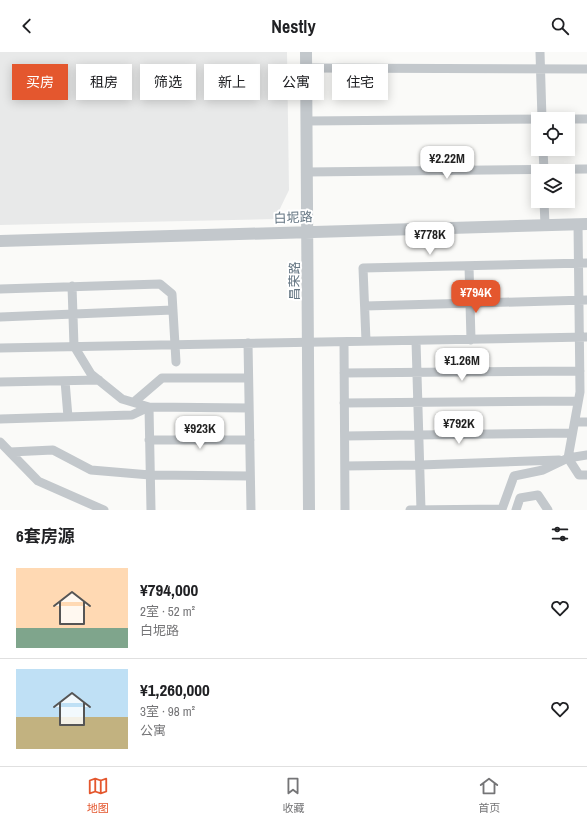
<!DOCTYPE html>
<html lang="zh">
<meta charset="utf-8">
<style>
body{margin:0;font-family:"Archivo Narrow","Noto Sans SC",sans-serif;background:#f2f2f2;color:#202124;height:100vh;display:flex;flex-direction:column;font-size:15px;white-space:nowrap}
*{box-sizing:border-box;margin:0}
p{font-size:13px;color:#757577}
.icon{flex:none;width:22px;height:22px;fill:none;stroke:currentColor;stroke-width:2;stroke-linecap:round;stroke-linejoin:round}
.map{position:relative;height:458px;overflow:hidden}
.details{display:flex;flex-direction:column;background:#fff;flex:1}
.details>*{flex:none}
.top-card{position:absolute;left:12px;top:12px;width:563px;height:36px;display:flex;gap:8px}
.fabs{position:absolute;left:531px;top:60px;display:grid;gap:8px}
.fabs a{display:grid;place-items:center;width:44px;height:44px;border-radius:0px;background:#fff;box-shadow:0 2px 10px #0003;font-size:20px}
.price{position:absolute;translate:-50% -34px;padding:0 9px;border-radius:8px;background:#fff;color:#222;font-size:13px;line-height:26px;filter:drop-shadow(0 1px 2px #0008)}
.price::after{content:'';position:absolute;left:50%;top:24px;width:12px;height:9px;margin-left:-6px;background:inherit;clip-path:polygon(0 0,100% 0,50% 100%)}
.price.selected{background:#e4572e;color:#fff}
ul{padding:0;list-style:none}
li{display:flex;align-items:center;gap:12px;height:100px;padding:0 16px}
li+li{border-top:1px solid #e0e0e0}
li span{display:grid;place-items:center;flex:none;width:112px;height:80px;border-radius:0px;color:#555}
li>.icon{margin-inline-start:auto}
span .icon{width:48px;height:48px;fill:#fffc;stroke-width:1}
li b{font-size:17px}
h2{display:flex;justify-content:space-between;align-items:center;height:48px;padding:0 16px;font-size:17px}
.chip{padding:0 14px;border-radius:0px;background:#fff;box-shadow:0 2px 10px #0003;font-size:14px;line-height:36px}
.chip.selected{background:#e4572e;color:#fff}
header{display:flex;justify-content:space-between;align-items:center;height:52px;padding:0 16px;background:#fff;font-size:18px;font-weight:700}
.tab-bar{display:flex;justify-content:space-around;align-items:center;height:56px;border-top:1px solid #e0e0e0;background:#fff;font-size:11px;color:#757577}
.tab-bar a{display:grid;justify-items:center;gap:2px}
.tab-bar .selected{color:#e4572e}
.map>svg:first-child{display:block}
.built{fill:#e8e9e9}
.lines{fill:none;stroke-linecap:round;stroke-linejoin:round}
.minor{stroke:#c3c8cc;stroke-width:9}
.tertiary{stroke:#c3c8cc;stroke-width:12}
.labels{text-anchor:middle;stroke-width:4;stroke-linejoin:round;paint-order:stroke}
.street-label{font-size:13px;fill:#657683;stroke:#fff}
</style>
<header><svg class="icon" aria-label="back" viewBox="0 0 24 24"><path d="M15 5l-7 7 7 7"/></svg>Nestly<svg class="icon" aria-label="search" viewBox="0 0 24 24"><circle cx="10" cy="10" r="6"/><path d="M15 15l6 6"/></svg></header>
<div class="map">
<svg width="587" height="458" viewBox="0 0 587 458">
<rect width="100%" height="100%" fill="#fafaf8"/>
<path class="built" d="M 0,0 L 287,0 L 289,138 L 275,167 L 0,173 Z"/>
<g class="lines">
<path class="minor" d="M 540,0 L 542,67
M 306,16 L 587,17
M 568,67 L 587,67
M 307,69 L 552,67
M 543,97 L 544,119
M 307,120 L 587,117
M 544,149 L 545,173
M 469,214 L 471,288
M 72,234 L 74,294 L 91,322 L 122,347 L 149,355 L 249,356
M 0,237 L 160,232 L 172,242 L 176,310
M 365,254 L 587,248
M 0,265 L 173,258
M 366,289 L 363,216 L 587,211
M 416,289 L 421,458
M 344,290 L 345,458
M 248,291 L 251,458
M 0,296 L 587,285
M 344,321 L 580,319
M 65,329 L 68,365
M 0,330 L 99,328
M 134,350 L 162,326 L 248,326
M 344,351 L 578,349
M 0,367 L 132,363 L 149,355 L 151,458
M 575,370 L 587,370
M 345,384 L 572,381
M 149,388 L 250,388
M 0,390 L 38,429 L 104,458
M 10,400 L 53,398 L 91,418 L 150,423 L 250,424
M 587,403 L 568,406 L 579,423 L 587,423
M 345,414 L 420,413 L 559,408
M 410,458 L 502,457 L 514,424 L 543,418 L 568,406 L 580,340 L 578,172
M 516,458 L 520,446 L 538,443 L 548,458"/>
<path class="tertiary" d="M 306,0 L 309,458
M 0,189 L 587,172"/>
</g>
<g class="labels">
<g class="street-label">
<text transform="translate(293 165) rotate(-2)" y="5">白坭路</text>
<text transform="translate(294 229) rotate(-90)" y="5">昌荣路</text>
</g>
</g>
</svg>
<div class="fabs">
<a><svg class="icon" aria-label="locate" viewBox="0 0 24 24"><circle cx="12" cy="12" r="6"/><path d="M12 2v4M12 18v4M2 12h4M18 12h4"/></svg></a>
<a><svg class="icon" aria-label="layers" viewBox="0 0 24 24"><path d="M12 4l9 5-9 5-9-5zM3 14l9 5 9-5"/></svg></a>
</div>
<b class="price" style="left:447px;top:128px">¥2.22M</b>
<b class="price" style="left:430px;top:204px">¥778K</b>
<b class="price selected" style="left:476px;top:262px">¥794K</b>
<b class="price" style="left:462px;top:330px">¥1.26M</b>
<b class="price" style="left:459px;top:393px">¥792K</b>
<b class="price" style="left:200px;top:398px">¥923K</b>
<div class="top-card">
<a class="chip selected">买房</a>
<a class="chip">租房</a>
<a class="chip">筛选</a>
<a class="chip">新上</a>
<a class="chip">公寓</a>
<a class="chip">住宅</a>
</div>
</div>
<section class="details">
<h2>6套房源<svg class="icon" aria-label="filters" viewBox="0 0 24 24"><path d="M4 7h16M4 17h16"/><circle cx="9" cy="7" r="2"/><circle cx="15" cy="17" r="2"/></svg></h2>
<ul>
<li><span style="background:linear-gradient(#ffd9b3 75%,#7fa58c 0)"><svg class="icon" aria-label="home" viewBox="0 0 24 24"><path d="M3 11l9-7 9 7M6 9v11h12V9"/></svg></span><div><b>¥794,000</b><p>2室 · 52 m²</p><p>白坭路</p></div><svg class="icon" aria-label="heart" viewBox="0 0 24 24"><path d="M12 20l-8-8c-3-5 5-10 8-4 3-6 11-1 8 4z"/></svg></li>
<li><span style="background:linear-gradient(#bfe0f5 60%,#c2b280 0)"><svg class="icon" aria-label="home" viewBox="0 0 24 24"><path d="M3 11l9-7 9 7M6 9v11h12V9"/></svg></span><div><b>¥1,260,000</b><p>3室 · 98 m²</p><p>公寓</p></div><svg class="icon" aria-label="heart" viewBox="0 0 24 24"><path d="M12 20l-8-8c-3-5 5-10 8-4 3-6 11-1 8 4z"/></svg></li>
</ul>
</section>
<nav class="tab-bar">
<a class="selected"><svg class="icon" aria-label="map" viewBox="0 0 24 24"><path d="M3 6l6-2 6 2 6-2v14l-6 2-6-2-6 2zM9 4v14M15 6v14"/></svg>地图</a>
<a><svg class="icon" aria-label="saved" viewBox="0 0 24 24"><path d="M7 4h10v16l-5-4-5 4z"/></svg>收藏</a>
<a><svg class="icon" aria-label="home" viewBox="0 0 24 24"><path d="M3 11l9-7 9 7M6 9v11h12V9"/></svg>首页</a>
</nav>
